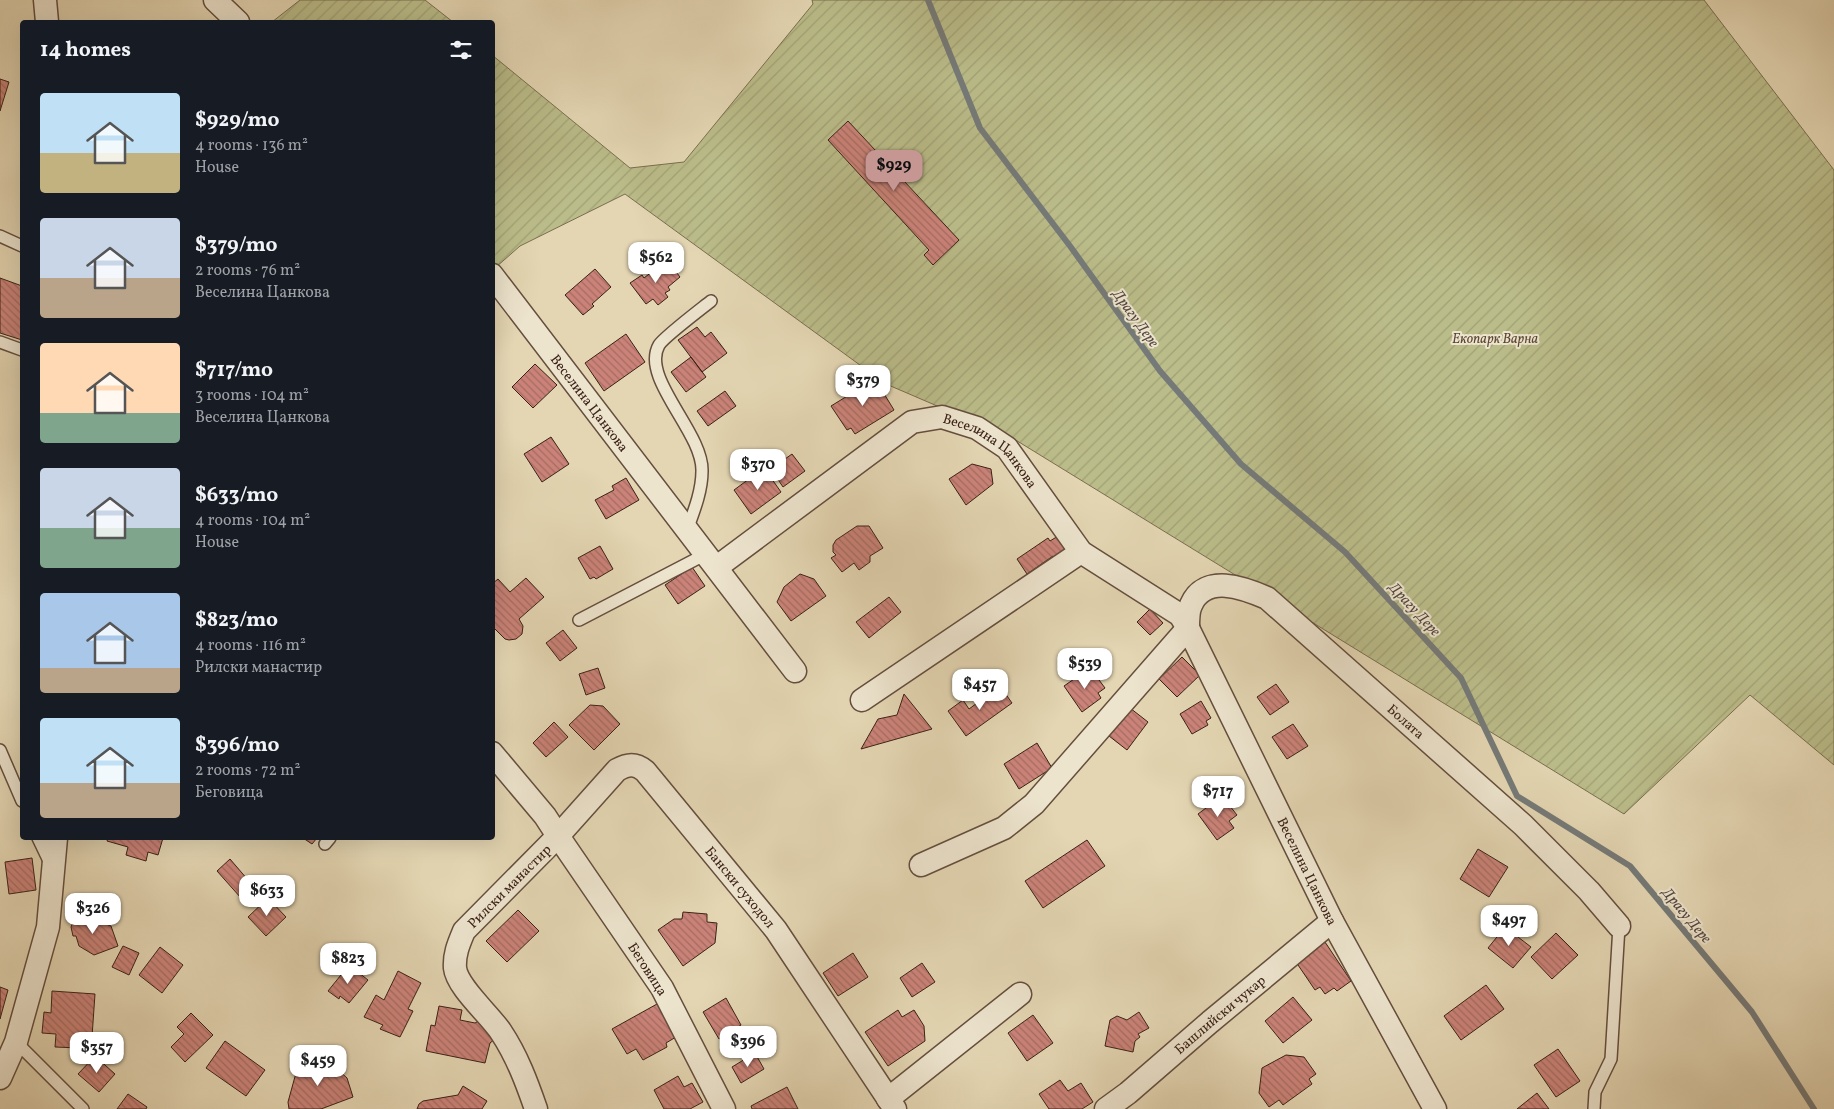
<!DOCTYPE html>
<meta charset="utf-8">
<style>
body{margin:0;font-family:Vollkorn,serif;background:#242831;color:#f1f3f6;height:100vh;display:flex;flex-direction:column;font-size:19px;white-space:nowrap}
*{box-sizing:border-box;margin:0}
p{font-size:16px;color:#9ea1a6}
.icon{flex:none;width:28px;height:28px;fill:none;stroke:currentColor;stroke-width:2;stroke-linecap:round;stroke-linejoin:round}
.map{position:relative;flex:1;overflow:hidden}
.drawer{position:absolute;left:20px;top:20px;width:475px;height:820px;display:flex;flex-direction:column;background:#171b24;border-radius:5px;box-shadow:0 5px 20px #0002}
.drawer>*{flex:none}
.price{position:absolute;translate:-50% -42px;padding:0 11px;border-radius:10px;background:#fff;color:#222;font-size:16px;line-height:32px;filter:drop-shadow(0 1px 2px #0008)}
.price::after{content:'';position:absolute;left:50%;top:30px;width:15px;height:11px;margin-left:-8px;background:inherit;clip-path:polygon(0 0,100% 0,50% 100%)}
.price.on{background:#c59692;color:#111}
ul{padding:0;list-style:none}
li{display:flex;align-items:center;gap:15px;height:125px;padding:0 20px}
li span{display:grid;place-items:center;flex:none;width:140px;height:100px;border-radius:5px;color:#555}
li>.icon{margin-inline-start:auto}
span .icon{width:60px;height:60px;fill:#fffc;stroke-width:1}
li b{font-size:21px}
h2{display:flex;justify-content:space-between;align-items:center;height:60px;padding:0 20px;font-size:21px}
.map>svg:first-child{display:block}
.garden{fill:url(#garden-furrows);stroke:#7a6e50}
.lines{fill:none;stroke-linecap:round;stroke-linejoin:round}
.stream{stroke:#757a78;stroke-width:6}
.building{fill:url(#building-back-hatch);stroke:#3b2117}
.service-casing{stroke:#654e3e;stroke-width:14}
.minor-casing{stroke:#654e3e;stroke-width:25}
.service{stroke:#ede4ce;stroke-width:11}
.minor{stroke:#ede4ce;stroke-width:22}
.labels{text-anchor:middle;stroke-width:4;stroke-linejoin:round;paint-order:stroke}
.park-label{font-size:14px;font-style:italic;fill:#5b4834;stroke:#ede4ce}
.street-label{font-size:14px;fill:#3b2117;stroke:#ede4ce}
.water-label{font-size:15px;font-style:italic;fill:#53463f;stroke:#ede4ce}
</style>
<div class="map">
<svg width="1834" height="1109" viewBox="0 0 1834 1109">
<defs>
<pattern id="garden-furrows" width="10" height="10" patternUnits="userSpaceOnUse" patternTransform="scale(1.25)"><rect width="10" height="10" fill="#babc89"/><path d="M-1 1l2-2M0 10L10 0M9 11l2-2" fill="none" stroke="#a1a176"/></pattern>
<pattern id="building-back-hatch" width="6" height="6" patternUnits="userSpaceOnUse" patternTransform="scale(1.25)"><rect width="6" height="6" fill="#cb8379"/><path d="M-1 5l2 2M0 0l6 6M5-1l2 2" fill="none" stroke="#a66b62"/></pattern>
</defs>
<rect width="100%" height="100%" fill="#e4d6b3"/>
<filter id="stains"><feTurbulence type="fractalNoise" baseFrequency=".004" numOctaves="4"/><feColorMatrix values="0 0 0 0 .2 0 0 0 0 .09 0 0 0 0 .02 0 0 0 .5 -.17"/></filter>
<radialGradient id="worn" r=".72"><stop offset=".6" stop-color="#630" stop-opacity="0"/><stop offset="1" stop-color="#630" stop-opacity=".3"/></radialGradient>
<path class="garden" d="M 300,0 L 425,0 L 453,22 L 272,22 Z
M 812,0 L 1704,0 L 1834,170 L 1834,765 L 1750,695 L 1624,814 L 1014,439 L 886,384 L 625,194 L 520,246 L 495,268 L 492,266 L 492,55 L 630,168 L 684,162 L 813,4 Z"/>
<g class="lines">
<path class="stream" d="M 928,0 L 980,128 L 1070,246 L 1160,371 L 1241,464 L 1345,552 L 1461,678 L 1517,796 L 1630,866 L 1752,1012 L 1814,1109"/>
</g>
<path class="building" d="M 0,79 L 9,82 L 0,111 Z
M 848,121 L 959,240 L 933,265 L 924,255 L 929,250 L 828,140 Z
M 667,260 L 680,277 L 668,287 L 670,290 L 665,293 L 668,297 L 658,305 L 653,299 L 646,304 L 630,283 L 642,275 L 644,278 Z
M 595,269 L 611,287 L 592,304 L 594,306 L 583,315 L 565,295 Z
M 0,278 L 22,286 L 22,340 L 0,333 Z
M 697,327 L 705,337 L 711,332 L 727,353 L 702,372 L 678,340 Z
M 626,334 L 645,362 L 604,391 L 585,363 Z
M 691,357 L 706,377 L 686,392 L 671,372 Z
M 535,364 L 557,385 L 533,408 L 512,387 Z
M 875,379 L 894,410 L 855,434 L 851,428 L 847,430 L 831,406 Z
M 725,391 L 736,406 L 708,426 L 697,411 Z
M 551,437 L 569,464 L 542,482 L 524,454 Z
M 792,454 L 805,471 L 783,487 L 771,469 Z
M 972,464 L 991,469 L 993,484 L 966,505 L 949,479 Z
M 764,468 L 781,492 L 751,514 L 734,490 Z
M 626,478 L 639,500 L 606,519 L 595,500 L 614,490 L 612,486 Z
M 857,526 L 869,526 L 883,548 L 870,556 L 870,562 L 859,570 L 854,563 L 842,572 L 831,558 L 836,555 L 833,552 L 833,545 L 836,540 Z
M 1058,536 L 1068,551 L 1055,559 L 1053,556 L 1027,574 L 1017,559 L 1048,538 L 1050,541 Z
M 600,546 L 613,569 L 596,579 L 594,577 L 590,579 L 578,558 Z
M 692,567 L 705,586 L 678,604 L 665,585 Z
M 800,574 L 814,579 L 826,596 L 791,621 L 777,602 L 784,587 Z
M 526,578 L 544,597 L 519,619 L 523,626 L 522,634 L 516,639 L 509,640 L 505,639 L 492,626 L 492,584 L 498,579 L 510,592 Z
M 889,597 L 901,612 L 869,638 L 856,622 Z
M 1150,609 L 1163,623 L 1150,635 L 1137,622 Z
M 563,630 L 577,648 L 560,661 L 546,643 Z
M 1182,657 L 1200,675 L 1177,697 L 1159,679 Z
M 598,668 L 605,688 L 586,695 L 579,674 Z
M 1090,668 L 1105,688 L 1098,693 L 1101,698 L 1082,712 L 1064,686 Z
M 1276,684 L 1289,702 L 1270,715 L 1257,697 Z
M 1000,686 L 1012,703 L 966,736 L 948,711 L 963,700 L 969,709 Z
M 904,694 L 932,729 L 861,749 L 878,719 L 897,715 Z
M 1201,701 L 1211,718 L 1206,721 L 1208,725 L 1192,734 L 1180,714 Z
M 590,705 L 603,706 L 620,724 L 594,750 L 569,725 Z
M 1130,708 L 1148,722 L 1127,750 L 1109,736 Z
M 554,722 L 568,737 L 546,757 L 533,743 Z
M 1293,724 L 1308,746 L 1287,759 L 1272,737 Z
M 1037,743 L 1052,768 L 1019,789 L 1004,764 Z
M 1222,796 L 1237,815 L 1229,821 L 1234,828 L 1217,840 L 1198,814 Z
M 108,838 L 163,838 L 158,855 L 148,852 L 146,861 L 126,855 L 128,847 L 107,841 Z
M 303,838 L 317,838 L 312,844 Z
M 1087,840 L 1105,866 L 1043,908 L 1025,881 Z
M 1478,849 L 1508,867 L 1489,897 L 1460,879 Z
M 32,858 L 36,890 L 9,894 L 5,862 Z
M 230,859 L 254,887 L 241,898 L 217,871 Z
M 268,898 L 286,917 L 266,936 L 248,917 Z
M 518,910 L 539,931 L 507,962 L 486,941 Z
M 77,912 L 111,926 L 118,946 L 94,955 L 79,946 L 76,936 L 73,936 L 71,927 Z
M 683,912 L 707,914 L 707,922 L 717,923 L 715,943 L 683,966 L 658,930 L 674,919 L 682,919 Z
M 1505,927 L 1531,947 L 1513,968 L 1488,948 Z
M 1556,933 L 1578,955 L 1552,979 L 1531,957 Z
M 1325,942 L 1351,981 L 1337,991 L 1334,988 L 1325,994 L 1320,987 L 1315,990 L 1296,962 Z
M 123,946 L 139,953 L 129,975 L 112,967 Z
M 160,947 L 183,965 L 162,993 L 139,975 Z
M 853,953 L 868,977 L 838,996 L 823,973 Z
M 922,963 L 935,982 L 912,997 L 900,978 Z
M 349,965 L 368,980 L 349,1003 L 340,996 L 339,999 L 328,991 Z
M 398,971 L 421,983 L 408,1009 L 413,1011 L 400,1037 L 380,1029 L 383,1025 L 364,1017 L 376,995 L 384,1000 Z
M 1486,985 L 1504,1009 L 1461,1040 L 1444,1016 Z
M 0,987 L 8,990 L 0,1019 Z
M 52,991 L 95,994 L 92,1037 L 80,1036 L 79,1048 L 55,1047 L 56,1034 L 42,1033 L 44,1012 L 51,1013 Z
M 1293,997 L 1312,1020 L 1283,1043 L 1265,1021 Z
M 726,998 L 741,1025 L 719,1039 L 703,1012 Z
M 657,1004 L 676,1037 L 666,1043 L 667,1047 L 643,1060 L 636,1049 L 627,1054 L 612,1029 Z
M 439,1006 L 462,1010 L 460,1020 L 475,1023 L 482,1019 L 495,1039 L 490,1043 L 485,1063 L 426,1051 L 431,1025 L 435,1026 Z
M 898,1010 L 902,1017 L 914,1010 L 924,1026 L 925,1041 L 888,1066 L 865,1032 Z
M 1139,1012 L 1149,1028 L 1138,1034 L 1140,1037 L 1135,1041 L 1133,1052 L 1105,1046 L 1110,1020 L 1117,1016 L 1127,1020 Z
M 191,1013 L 213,1035 L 185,1062 L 171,1047 L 184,1034 L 177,1027 Z
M 1033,1015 L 1053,1043 L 1027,1061 L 1008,1033 Z
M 225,1041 L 265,1070 L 246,1096 L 206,1068 Z
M 1558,1049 L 1580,1081 L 1556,1097 L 1534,1065 Z
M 755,1053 L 764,1069 L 741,1083 L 732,1067 Z
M 1286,1055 L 1304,1057 L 1316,1074 L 1309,1079 L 1312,1084 L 1283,1105 L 1279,1100 L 1269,1107 L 1259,1093 L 1262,1068 Z
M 95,1056 L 115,1074 L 99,1092 L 78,1074 Z
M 320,1058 L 326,1060 L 327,1066 L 337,1069 L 347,1078 L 353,1097 L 321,1109 L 289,1109 L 288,1102 L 299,1062 L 313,1066 L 317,1059 Z
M 678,1076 L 684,1087 L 692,1083 L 703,1102 L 690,1109 L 664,1109 L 654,1090 Z
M 1060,1080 L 1068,1091 L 1081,1083 L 1093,1102 L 1082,1109 L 1049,1109 L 1039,1094 Z
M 463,1086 L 487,1101 L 482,1109 L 417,1109 L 419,1104 L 423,1101 L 458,1095 Z
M 787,1087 L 798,1109 L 752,1109 L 751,1106 Z
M 1537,1093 L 1549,1109 L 1517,1109 Z
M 128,1094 L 147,1107 L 146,1109 L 117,1109 Z"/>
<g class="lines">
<g class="service-casing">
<path id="service" d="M 0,236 L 22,246
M 0,342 L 22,350
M 687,530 C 694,511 702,491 702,471 C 703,432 640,378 659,345 C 664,337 701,309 711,301
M 579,620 L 706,554
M 0,750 L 22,801
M 38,838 L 50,863
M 325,844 L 330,838
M 16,1042 L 83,1109
M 1594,1109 L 1595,1092 L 1611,1059 L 1619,926"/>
</g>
<g class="minor-casing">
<g id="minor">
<path d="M 45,0 L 47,22"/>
<path d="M 215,0 L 238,22"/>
<path id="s1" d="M 492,275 L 795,671"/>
<path id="s2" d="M 717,567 L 912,422 L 942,417 L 977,428 L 1007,448 L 1081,552 L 1180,615 L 1188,628"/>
<path id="s3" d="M 1188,628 C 1188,621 1188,611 1191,605 C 1205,573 1244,588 1267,598 L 1523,825 L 1589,891 L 1619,926"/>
<path d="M 862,700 L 1081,552"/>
<path d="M 492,753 L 545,816 L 558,836 L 464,931 C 459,943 454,954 455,968 C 457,987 490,1015 501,1032 C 517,1056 527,1083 536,1109"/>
<path id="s4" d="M 921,865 L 1004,828 L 1034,804 L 1188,628 L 1332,921 L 1435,1109"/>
<path d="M 0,1078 L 16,1042 L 48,927 L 56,838"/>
<path d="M 888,1099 L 1020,994"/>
<path id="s5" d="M 724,1109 L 662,988 L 558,836 L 617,770 C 628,764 635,763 645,771 L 776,930 L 895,1109"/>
<path id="s6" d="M 1106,1109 L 1128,1093 L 1210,1022 L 1332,921"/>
</g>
</g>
<use href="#service" class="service"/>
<use href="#minor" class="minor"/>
</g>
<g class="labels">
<g class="park-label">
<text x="1495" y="343">Екопарк Варна</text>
</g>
<g class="street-label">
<text dy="5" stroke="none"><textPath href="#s1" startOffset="161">Веселина Цанкова</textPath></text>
<text dy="5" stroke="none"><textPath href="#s2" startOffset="334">Веселина Цанкова</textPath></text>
<text dy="5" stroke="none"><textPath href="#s3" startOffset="295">Болата</textPath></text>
<text dy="5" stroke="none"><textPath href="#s4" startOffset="634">Веселина Цанкова</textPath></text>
<text transform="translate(509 886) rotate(-45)" y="5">Рилски манастир</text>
<text dy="5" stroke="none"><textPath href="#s5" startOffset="589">Бански суходол</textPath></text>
<text transform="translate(648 969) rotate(57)" y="5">Беговица</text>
<text dy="5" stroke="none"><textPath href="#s6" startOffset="148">Башлийски чукар</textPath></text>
</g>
<g class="water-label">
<text transform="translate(1136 318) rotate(54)" y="5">Драгу Дере</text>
<text transform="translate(1415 609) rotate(47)" y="5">Драгу Дере</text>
<text transform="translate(1687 915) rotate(50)" y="5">Драгу Дере</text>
</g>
</g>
<rect width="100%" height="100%" filter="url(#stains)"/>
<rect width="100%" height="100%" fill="url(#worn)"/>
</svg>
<b class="price on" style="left:894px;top:192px">$929</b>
<b class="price" style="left:656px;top:284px">$562</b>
<b class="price" style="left:863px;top:407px">$379</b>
<b class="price" style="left:758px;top:491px">$370</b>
<b class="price" style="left:1085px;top:690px">$539</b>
<b class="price" style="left:980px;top:711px">$457</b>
<b class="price" style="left:1218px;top:818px">$717</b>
<b class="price" style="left:267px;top:917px">$633</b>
<b class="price" style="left:93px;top:935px">$326</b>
<b class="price" style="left:1509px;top:947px">$497</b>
<b class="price" style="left:348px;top:985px">$823</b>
<b class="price" style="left:748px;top:1068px">$396</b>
<b class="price" style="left:97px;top:1074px">$357</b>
<b class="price" style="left:318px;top:1087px">$459</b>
<section class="drawer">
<h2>14 homes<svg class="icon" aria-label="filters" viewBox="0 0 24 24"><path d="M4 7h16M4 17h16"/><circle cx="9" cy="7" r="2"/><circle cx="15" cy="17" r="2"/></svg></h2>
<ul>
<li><span style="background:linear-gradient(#bfe0f5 60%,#c2b280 0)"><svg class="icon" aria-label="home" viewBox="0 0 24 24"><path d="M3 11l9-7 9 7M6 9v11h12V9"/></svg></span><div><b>$929/mo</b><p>4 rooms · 136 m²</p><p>House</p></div></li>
<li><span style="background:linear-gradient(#c9d6e8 60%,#b9a48a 0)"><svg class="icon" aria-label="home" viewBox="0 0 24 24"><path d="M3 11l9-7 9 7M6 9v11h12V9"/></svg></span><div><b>$379/mo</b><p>2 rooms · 76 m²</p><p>Веселина Цанкова</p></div></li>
<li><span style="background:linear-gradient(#ffd9b3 70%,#7fa58c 0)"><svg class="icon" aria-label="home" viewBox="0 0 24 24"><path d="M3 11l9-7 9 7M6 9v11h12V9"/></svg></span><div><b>$717/mo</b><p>3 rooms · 104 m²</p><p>Веселина Цанкова</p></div></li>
<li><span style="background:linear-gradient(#c9d6e8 60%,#7fa58c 0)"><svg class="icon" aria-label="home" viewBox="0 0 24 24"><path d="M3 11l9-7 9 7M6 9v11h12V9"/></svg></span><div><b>$633/mo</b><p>4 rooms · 104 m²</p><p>House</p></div></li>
<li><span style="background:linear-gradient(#a9c7e8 75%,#b9a48a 0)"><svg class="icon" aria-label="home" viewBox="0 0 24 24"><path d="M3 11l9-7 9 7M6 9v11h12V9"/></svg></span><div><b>$823/mo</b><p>4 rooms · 116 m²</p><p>Рилски манастир</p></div></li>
<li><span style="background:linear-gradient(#bfe0f5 65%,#b9a48a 0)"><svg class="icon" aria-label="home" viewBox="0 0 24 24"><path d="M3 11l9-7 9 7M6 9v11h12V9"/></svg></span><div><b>$396/mo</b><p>2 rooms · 72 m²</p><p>Беговица</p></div></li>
</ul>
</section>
</div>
